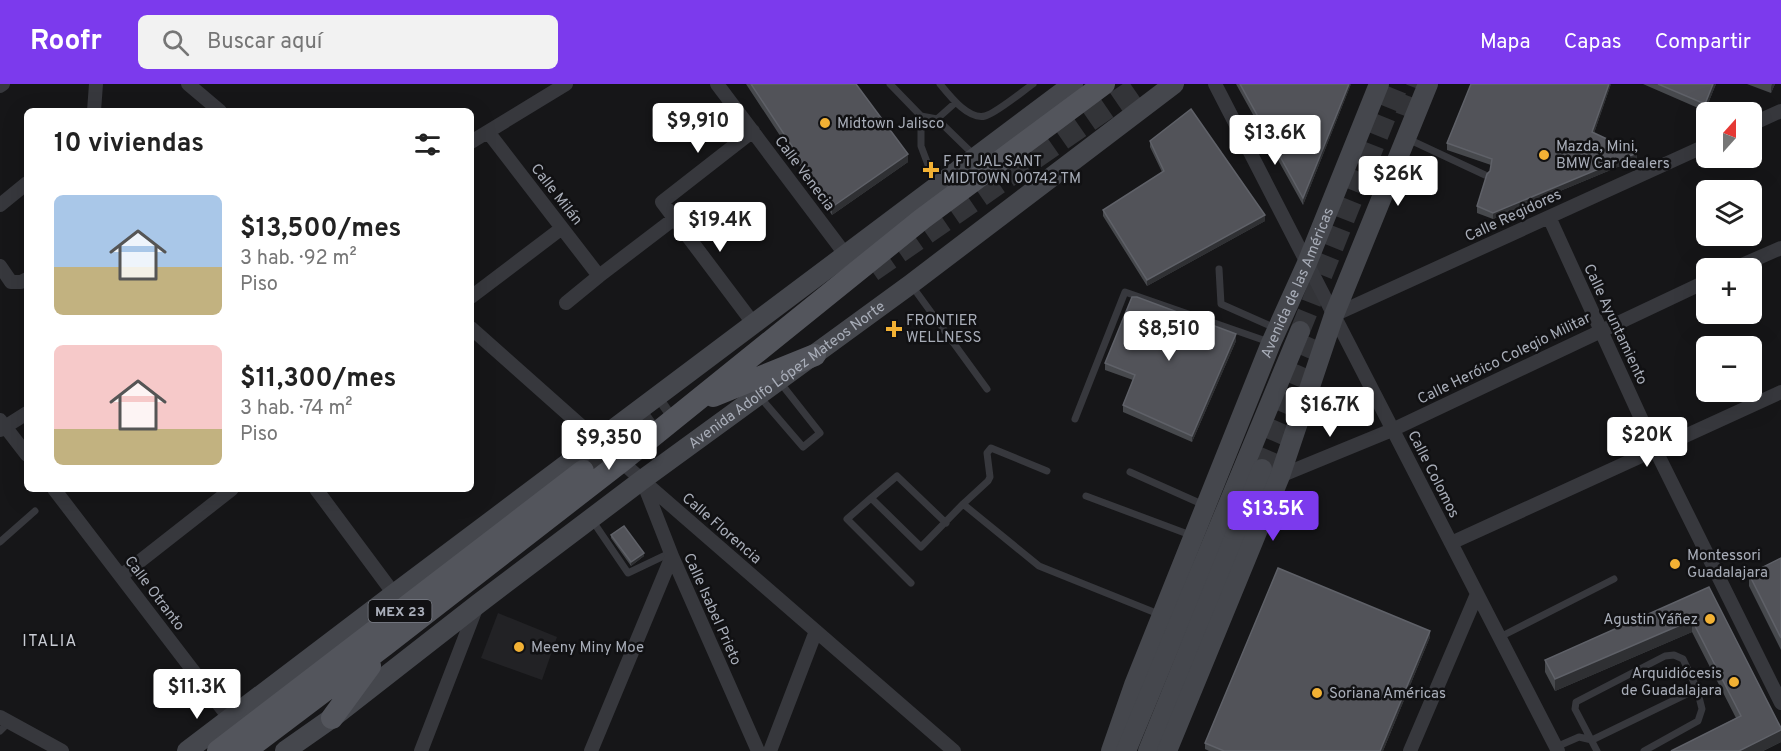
<!DOCTYPE html>
<html lang="es">
<meta charset="utf-8">
<style>
body{margin:0;font-family:Overpass,sans-serif;background:#f2f2f2;color:#222;height:100vh;display:flex;flex-direction:column;font-size:22px;white-space:nowrap}
*{box-sizing:border-box;margin:0}
p{font-size:20px;color:#767676}
.icon{flex:none;width:33px;height:33px;fill:none;stroke:currentColor;stroke-width:2;stroke-linecap:round;stroke-linejoin:round}
.map{position:relative;flex:1;overflow:hidden}
.drawer{position:absolute;left:24px;top:24px;width:450px;height:384px;display:flex;flex-direction:column;background:#fff;border-radius:9px;box-shadow:0 6px 24px #0002}
.drawer>*{flex:none}
.needle{width:39px;rotate:21deg}
.controls{position:absolute;left:1696px;top:18px;display:grid;gap:12px}
.controls a{display:grid;place-items:center;width:66px;height:66px;border-radius:9px;background:#fff;box-shadow:0 6px 24px #0002;font-size:30px}
.price{position:absolute;translate:-50% -51px;padding:0 14px;border-radius:6px;background:#fff;color:#222;font-size:20px;line-height:39px;filter:drop-shadow(0 2px 3px #0008)}
.price::after{content:'';position:absolute;left:50%;top:36px;width:18px;height:14px;margin-left:-9px;background:inherit;clip-path:polygon(0 0,100% 0,50% 100%)}
.price.selected{background:#7c3aed;color:#fff}
ul{padding:0;list-style:none}
li{display:flex;align-items:center;gap:18px;height:150px;padding:0 30px}
li span{display:grid;place-items:center;flex:none;width:168px;height:120px;border-radius:9px;color:#555}
li>.icon{margin-inline-start:auto}
span .icon{width:72px;height:72px;fill:#fffc;stroke-width:1}
li b{font-size:26px}
h2{display:flex;justify-content:space-between;align-items:center;height:72px;padding:0 30px;font-size:26px}
header{display:flex;align-items:center;gap:36px;box-sizing:border-box;height:84px;padding:0 30px;background:#7c3aed;color:#fff}
header strong{font-size:28px}
nav{display:flex;gap:33px;margin-inline-start:auto;font-size:21px}
.search{width:420px;height:54px;background:#f2f2f2;display:flex;align-items:center;gap:15px;box-sizing:border-box;padding:0 21px;border-radius:9px;color:#767676;font-size:22px}
.map>svg:first-child{display:block}
.built{fill:#222225}
.lines{fill:none;stroke-linecap:round;stroke-linejoin:round}
.secondary-tunnel{stroke:#333438;stroke-width:20;stroke-dasharray:20 10;stroke-linecap:butt}
.primary-tunnel{stroke:#333438;stroke-width:22;stroke-dasharray:22 11;stroke-linecap:butt}
.lane{stroke:#37383d;stroke-width:7}
.street{stroke:#37383d;stroke-width:14}
.secondary{stroke:#45474d;stroke-width:20}
.primary{stroke:#53555c;stroke-width:22}
.wall{fill:#47494d}
.shaded-wall{fill:#2f3033}
.building{fill:#525359;stroke:#5f6168;stroke-width:1.5}
.poi-dot{fill:#f2b134;stroke:#111113;stroke-width:2}
.labels{text-anchor:middle;stroke-width:5;stroke-linejoin:round;paint-order:stroke}
.shield{fill:#111113;stroke:#7b7e86;stroke-width:1.5}
.shield-label{font-size:14px;font-weight:bold;fill:#a8adb8}
.poi-label{font-size:15px;fill:#a8adb8;stroke:#111113;text-anchor:start}
.street-label{font-size:15px;fill:#a8adb8;stroke:#111113}
.neighbourhood-label{font-size:16px;letter-spacing:1.5px;fill:#c9ccd4;stroke:#111113}
</style>
<header>
<strong>Roofr</strong>
<div class="search"><svg class="icon" aria-label="search" viewBox="0 0 24 24"><circle cx="10" cy="10" r="6"/><path d="M15 15l6 6"/></svg>Buscar aquí</div>
<nav><a>Mapa</a><a>Capas</a><a>Compartir</a></nav>
</header>
<div class="map">
<svg width="1781" height="667" viewBox="0 0 1781 667">
<rect width="100%" height="100%" fill="#161618"/>
<path class="built" d="M 498,529 L 557,553 L 542,596 L 481,574 Z"/>
<g class="lines">
<path class="secondary-tunnel" d="M 1405,32 L 1417,0
M 1300,247 L 1399,0
M 1262,385 L 1318,255"/>
<path class="primary-tunnel" d="M 872,187 L 1142,0
M 583,387 L 672,325"/>
<path class="lane" d="M 890,0 L 921,32 L 937,35 L 975,72
M 940,0 C 949,11 968,36 985,32 C 995,30 1023,7 1033,0
M 921,32 L 921,62 L 936,102
M 937,35 L 955,19
M 1408,55 L 1485,91
M 1219,185 L 1221,220 L 1275,244
M 912,202 L 987,305
M 760,313 L 803,363 L 820,349 L 779,297
M 1075,335 L 1125,208 L 1269,258
M 1047,387 L 991,364 L 987,369 L 990,393 L 988,397 L 963,420 L 1039,482 L 1161,531
M 1130,388 L 1204,421
M 1086,412 L 1193,452
M 871,414 L 897,392 L 946,439
M 592,436 L 628,489 L 670,469
M 0,458 L 35,427
M 911,499 L 847,435 L 871,414 L 921,463 L 963,420
M 1500,553 L 1614,495
M 0,647 L 9,638
M 1556,663 L 1579,653 L 1592,656 L 1697,605
M 1597,667 L 1575,625 L 1576,618 L 1665,572 L 1674,571 L 1683,575 L 1697,605 L 1702,625 L 1698,637 L 1644,667"/>
<path class="street" d="M 188,0 L 220,27
M 717,0 L 845,170
M 1215,0 L 1558,667
M 0,2 L 3,0
M 94,27 L 96,0
M 1752,40 L 1781,27
M 753,47 L 662,118 L 753,239
M 488,48 L 599,192
M 471,58 L 566,0
M 0,121 L 27,99
M 1549,133 L 1655,365 L 1781,619
M 0,182 L 11,198 L 21,198 L 27,195
M 1735,184 L 1781,164
M 471,213 L 562,144
M 566,219 L 599,192 L 675,134
M 1334,231 L 1707,61
M 471,244 L 642,396 L 954,667
M 0,336 L 27,371
M 0,346 L 27,329
M 1280,392 L 1392,346 L 1707,197
M 643,398 L 672,472 L 758,667
M 54,405 L 230,635
M 316,405 L 394,510
M 1451,459 L 1781,308
M 121,492 L 232,405
M 0,633 L 62,667
M 421,667 L 477,522
M 591,667 L 672,472
M 770,667 L 816,547
M 1410,667 L 1477,510"/>
<g class="secondary">
<path d="M 187,667 L 394,510 L 1073,0"/>
<path id="s1" d="M 285,667 L 332,634 L 478,520 L 642,396 L 911,200 L 1174,0"/>
<path id="s2" d="M 1111,667 L 1134,601 L 1271,259 L 1307,179 L 1379,0"/>
<path d="M 1126,667 L 1300,247"/>
<path d="M 1148,667 L 1262,385"/>
<path d="M 1167,667 L 1280,392 L 1334,231 L 1428,0"/>
</g>
<path class="primary" d="M 713,312 L 815,271
M 332,634 L 370,582
M 218,667 L 583,387
M 245,667 L 384,562 L 622,377 L 922,135 L 1104,0"/>
</g>
<path class="wall" d="M 746,0 L 856,0 L 908,78 L 832,131 Z
M 1236,0 L 1351,0 L 1303,121 Z
M 1471,0 L 1611,0 L 1594,49 L 1637,75 L 1493,135 L 1477,129 L 1477,122 L 1490,87 L 1491,81 L 1447,66 L 1447,59 Z
M 1643,0 L 1716,0 L 1705,27 Z
M 1747,0 L 1775,0 L 1771,9 Z
M 1150,57 L 1265,137 L 1147,202 L 1103,132 L 1103,126 L 1162,88 L 1150,63 Z
M 1236,257 L 1192,358 L 1123,328 L 1123,321 L 1133,296 L 1105,286 L 1105,279 Z
M 611,451 L 644,472 L 631,482 L 611,454 Z
M 1781,474 L 1781,566 L 1749,502 L 1749,490 Z
M 1709,503 L 1781,658 L 1763,667 L 1671,667 L 1736,634 L 1692,548 L 1555,607 L 1545,588 L 1545,576 Z
M 1430,553 L 1383,667 L 1209,667 L 1205,665 L 1205,659 Z"/>
<path class="shaded-wall" d="M 1349,0 L 1351,0 L 1303,121 L 1303,114 Z
M 1609,0 L 1611,0 L 1592,55 L 1592,48 Z
M 1713,0 L 1716,0 L 1705,27 L 1705,20 Z
M 1772,0 L 1775,0 L 1771,9 L 1771,3 Z
M 1637,69 L 1637,75 L 1493,135 L 1493,129 Z
M 908,70 L 908,78 L 832,131 L 832,123 Z
M 1265,131 L 1265,137 L 1147,202 L 1147,196 Z
M 1236,250 L 1236,257 L 1192,358 L 1192,352 Z
M 644,469 L 644,472 L 631,482 L 631,478 Z
M 1692,536 L 1692,548 L 1555,607 L 1555,595 Z
M 1430,547 L 1430,553 L 1383,667 L 1380,667 Z
M 1781,646 L 1781,658 L 1763,667 L 1739,667 Z"/>
<path class="building" d="M 751,0 L 856,0 L 908,70 L 832,123 Z
M 1240,0 L 1349,0 L 1303,114 Z
M 1471,0 L 1609,0 L 1592,48 L 1637,69 L 1493,129 L 1477,122 L 1487,90 L 1490,87 L 1492,75 L 1447,59 Z
M 1658,0 L 1713,0 L 1705,20 Z
M 1191,25 L 1265,131 L 1147,196 L 1103,126 L 1164,87 L 1150,57 Z
M 1132,213 L 1137,213 L 1236,250 L 1192,352 L 1123,321 L 1135,291 L 1105,279 Z
M 624,442 L 644,469 L 631,478 L 611,451 Z
M 1781,474 L 1781,554 L 1749,490 Z
M 1278,484 L 1430,547 L 1380,667 L 1224,667 L 1205,659 Z
M 1709,503 L 1781,644 L 1781,646 L 1739,667 L 1671,667 L 1741,632 L 1692,536 L 1555,595 L 1545,576 Z"/>
<g class="poi-dot">
<circle cx="825" cy="39" r="6"/>
<circle cx="1544" cy="71" r="6"/>
<path d="M928 77h6v6h6v6h-6v6h-6v-6h-6v-6h6z"/>
<path d="M891 236h6v6h6v6h-6v6h-6v-6h-6v-6h6z"/>
<circle cx="1675" cy="480" r="6"/>
<circle cx="1710" cy="535" r="6"/>
<circle cx="519" cy="563" r="6"/>
<circle cx="1734" cy="598" r="6"/>
<circle cx="1317" cy="609" r="6"/>
</g>
<g class="labels">
<rect class="shield" x="368.5" y="516" width="63" height="22" rx="4.5"/>
<g class="shield-label">
<text x="400" y="532">MEX 23</text>
</g>
<g class="poi-label">
<text x="837" y="44">Midtown Jalisco</text>
<text x="1556" y="67">Mazda, Mini,<tspan x="1556" dy="17">BMW Car dealers</tspan></text>
<text x="943" y="82">F FT JAL SANT<tspan x="943" dy="17">MIDTOWN 00742 TM</tspan></text>
<text x="906" y="241">FRONTIER<tspan x="906" dy="17">WELLNESS</tspan></text>
<text x="1687" y="476">Montessori<tspan x="1687" dy="17">Guadalajara</tspan></text>
<text x="1698" y="540" text-anchor="end">Agustin Yáñez</text>
<text x="531" y="568">Meeny Miny Moe</text>
<text x="1722" y="594" text-anchor="end">Arquidiócesis<tspan x="1722" dy="17">de Guadalajara</tspan></text>
<text x="1329" y="614">Soriana Américas</text>
</g>
<g class="street-label">
<text transform="translate(805 89) rotate(53)" y="5">Calle Venecia</text>
<text transform="translate(557 110) rotate(52)" y="5">Calle Milán</text>
<text transform="translate(1513 131) rotate(-25)" y="5">Calle Regidores</text>
<text dy="5" stroke="none"><textPath href="#s2" startOffset="504">Avenida de las Américas</textPath></text>
<text transform="translate(1616 240) rotate(65)" y="5">Calle Ayuntamiento</text>
<text transform="translate(1504 274) rotate(-26)" y="5">Calle Heróico Colegio Militar</text>
<text dy="5" stroke="none"><textPath href="#s1" startOffset="627">Avenida Adolfo López Mateos Norte</textPath></text>
<text transform="translate(1434 390) rotate(63)" y="5">Calle Colomos</text>
<text transform="translate(722 444) rotate(41)" y="5">Calle Florencia</text>
<text transform="translate(155 509) rotate(53)" y="5">Calle Otranto</text>
<text transform="translate(713 525) rotate(66)" y="5">Calle Isabel Prieto</text>
</g>
<g class="neighbourhood-label">
<text x="50" y="562">ITALIA</text>
</g>
</g>
</svg>
<div class="controls">
<a><svg class="needle" viewBox="-14 -14 28 28"><path d="M0-13l5 13h-10z" fill="#e53935"/><path d="M0 13l5-13h-10z" fill="#767676"/></svg></a>
<a><svg class="icon" aria-label="layers" viewBox="0 0 24 24"><path d="M12 4l9 5-9 5-9-5zM3 14l9 5 9-5"/></svg></a>
<a>+</a>
<a>−</a>
</div>
<b class="price" style="left:698px;top:70px">$9,910</b>
<b class="price" style="left:1275px;top:82px">$13.6K</b>
<b class="price" style="left:1398px;top:123px">$26K</b>
<b class="price" style="left:720px;top:169px">$19.4K</b>
<b class="price" style="left:1169px;top:278px">$8,510</b>
<b class="price" style="left:1330px;top:354px">$16.7K</b>
<b class="price" style="left:1647px;top:384px">$20K</b>
<b class="price" style="left:609px;top:387px">$9,350</b>
<b class="price selected" style="left:1273px;top:458px">$13.5K</b>
<b class="price" style="left:197px;top:636px">$11.3K</b>
<section class="drawer">
<h2>10 viviendas<svg class="icon" aria-label="filters" viewBox="0 0 24 24"><path d="M4 7h16M4 17h16"/><circle cx="9" cy="7" r="2"/><circle cx="15" cy="17" r="2"/></svg></h2>
<ul>
<li><span style="background:linear-gradient(#a9c7e8 60%,#c2b280 0)"><svg class="icon" aria-label="home" viewBox="0 0 24 24"><path d="M3 11l9-7 9 7M6 9v11h12V9"/></svg></span><div><b>$13,500/mes</b><p>3 hab. · 92 m²</p><p>Piso</p></div></li>
<li><span style="background:linear-gradient(#f6c9c9 70%,#c2b280 0)"><svg class="icon" aria-label="home" viewBox="0 0 24 24"><path d="M3 11l9-7 9 7M6 9v11h12V9"/></svg></span><div><b>$11,300/mes</b><p>3 hab. · 74 m²</p><p>Piso</p></div></li>
</ul>
</section>
</div>
